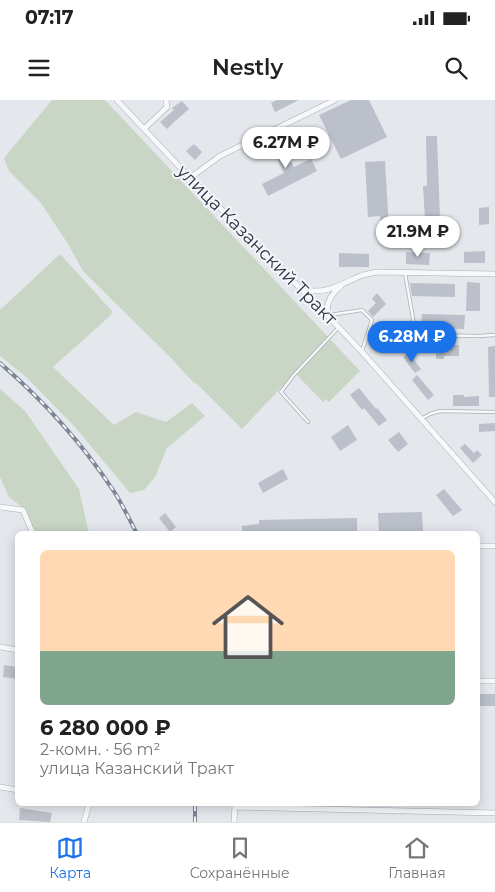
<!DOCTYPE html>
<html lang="ru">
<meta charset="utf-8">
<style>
body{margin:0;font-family:Montserrat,sans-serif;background:#f6f6f6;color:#222;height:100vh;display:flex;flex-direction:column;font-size:19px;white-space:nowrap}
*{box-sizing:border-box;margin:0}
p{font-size:16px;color:#767676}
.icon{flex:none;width:28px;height:28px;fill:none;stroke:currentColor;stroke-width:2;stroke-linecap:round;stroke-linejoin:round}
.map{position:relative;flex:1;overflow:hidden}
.panel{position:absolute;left:15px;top:431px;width:465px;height:275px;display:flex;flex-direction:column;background:#fff;border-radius:8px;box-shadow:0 2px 12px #0003}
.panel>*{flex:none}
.price{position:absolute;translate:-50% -42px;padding:0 11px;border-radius:18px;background:#fff;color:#222;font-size:16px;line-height:32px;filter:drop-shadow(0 1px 2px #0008)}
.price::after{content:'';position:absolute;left:50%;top:30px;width:15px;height:11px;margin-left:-8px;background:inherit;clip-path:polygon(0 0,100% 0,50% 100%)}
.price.selected{background:#1a73e8;color:#fff}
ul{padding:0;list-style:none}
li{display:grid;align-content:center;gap:10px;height:265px;padding:0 25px}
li+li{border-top:1px solid #e0e0e0}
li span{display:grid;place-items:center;height:155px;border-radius:8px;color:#555}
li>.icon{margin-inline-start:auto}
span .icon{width:90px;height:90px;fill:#fffc;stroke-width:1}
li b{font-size:21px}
.status{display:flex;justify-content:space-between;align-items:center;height:35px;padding:0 25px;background:#fff;direction:ltr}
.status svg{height:14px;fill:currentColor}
header{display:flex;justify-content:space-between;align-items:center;height:65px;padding:0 25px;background:#fff;font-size:22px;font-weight:600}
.tabs{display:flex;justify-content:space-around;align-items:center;height:70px;border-top:1px solid #e0e0e0;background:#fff;font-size:14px;color:#767676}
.tabs a{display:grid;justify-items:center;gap:2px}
.tabs .selected{color:#1a73e8}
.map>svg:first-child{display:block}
.green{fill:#c9d6c5}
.building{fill:#bbc0ca}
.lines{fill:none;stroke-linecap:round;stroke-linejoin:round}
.lane-casing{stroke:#a9aeb7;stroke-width:4}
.street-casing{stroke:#a9aeb7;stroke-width:6}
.lane{stroke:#f7f8fa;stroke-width:2.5}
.street{stroke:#f7f8fa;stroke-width:5}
.rail-casing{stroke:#7d8696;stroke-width:4}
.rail{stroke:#f4f6f9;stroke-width:2;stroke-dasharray:5.5;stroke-linecap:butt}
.labels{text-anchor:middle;stroke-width:4;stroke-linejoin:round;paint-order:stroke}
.street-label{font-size:18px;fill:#2b3445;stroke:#f4f6f9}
</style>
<div class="status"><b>07:17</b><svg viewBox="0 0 49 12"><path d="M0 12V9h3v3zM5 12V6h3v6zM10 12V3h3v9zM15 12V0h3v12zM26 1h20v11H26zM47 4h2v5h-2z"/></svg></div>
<header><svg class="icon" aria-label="menu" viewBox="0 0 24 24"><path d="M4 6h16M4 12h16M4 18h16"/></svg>Nestly<svg class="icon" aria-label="search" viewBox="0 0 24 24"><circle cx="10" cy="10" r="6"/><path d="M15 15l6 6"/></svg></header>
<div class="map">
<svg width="495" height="722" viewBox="0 0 495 722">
<rect width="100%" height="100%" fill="#e4e7ec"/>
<path class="green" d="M 52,0 L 105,0 L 360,271 L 329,302 L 326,299 L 323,302 L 295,273 L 242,329 L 196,283 L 194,283 L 170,257 L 83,171 L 68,144 L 41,103 L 9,71 L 4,58 Z
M 60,154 L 112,211 L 111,215 L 53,267 L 114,325 L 136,312 L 166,322 L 192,303 L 205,316 L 167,348 L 155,377 L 144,390 L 130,393 L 75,327 L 25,276 L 0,256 L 0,210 Z
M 0,289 L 25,311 L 79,389 L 89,434 L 35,434 L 26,410 L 9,397 L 0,377 Z"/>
<path class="building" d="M 277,0 L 299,0 L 275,12 L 271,3 Z
M 351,0 L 369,0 L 387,37 L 341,59 L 319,15 Z
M 182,1 L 189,9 L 174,22 L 167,29 L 160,22 L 174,10 L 172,8 Z
M 277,34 L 294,67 L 311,59 L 317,71 L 268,96 L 262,84 L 284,73 L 267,39 Z
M 426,36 L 437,36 L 440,119 L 425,120 L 423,86 L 427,86 Z
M 194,44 L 202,52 L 195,60 L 186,51 Z
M 385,61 L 390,145 L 382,145 L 380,116 L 368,117 L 365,62 Z
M 489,107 L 489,124 L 479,125 L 479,108 Z
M 485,151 L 485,163 L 464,163 L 464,152 Z
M 406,152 L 430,153 L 429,165 L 406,164 Z
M 339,153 L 369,154 L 369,167 L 339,167 Z
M 467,182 L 480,183 L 480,211 L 466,211 Z
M 410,183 L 455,184 L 455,197 L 412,196 Z
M 377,193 L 386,204 L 373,217 L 368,211 L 376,203 L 372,199 Z
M 422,214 L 465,215 L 464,229 L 421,228 Z
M 451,245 L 459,245 L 459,256 L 444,256 L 444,259 L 436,259 L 436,249 L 451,249 Z
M 495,246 L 495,297 L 489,297 L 488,247 Z
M 409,253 L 421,269 L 415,273 L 403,257 Z
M 417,275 L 434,295 L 428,300 L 412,280 Z
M 359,288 L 376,309 L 377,308 L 387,320 L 379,326 L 364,308 L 362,310 L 350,295 Z
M 453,295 L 464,295 L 464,297 L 479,296 L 479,306 L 453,306 Z
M 495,323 L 495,331 L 479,332 L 479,324 Z
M 348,325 L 357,340 L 340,351 L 331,337 Z
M 399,332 L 408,344 L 398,352 L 388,340 Z
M 465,344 L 474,353 L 477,350 L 482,355 L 473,363 L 460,348 Z
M 283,369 L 288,379 L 263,393 L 258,383 Z
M 444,389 L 462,410 L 453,416 L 436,395 Z
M 422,412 L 423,432 L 379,433 L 378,413 Z
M 165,413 L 176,427 L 170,432 L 159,418 Z
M 357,418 L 357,434 L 242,434 L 242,426 L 259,424 L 259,420 Z
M 4,565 L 18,567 L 18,579 L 3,577 Z
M 478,594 L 495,594 L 495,606 L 478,606 Z
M 20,708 L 52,713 L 50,722 L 19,720 Z"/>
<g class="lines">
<g class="lane-casing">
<path id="lane" d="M 405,173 L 414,224 L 418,231 L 423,235 L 479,236 L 495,235
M 330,215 L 362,210 L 372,220 L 362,251
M 421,319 L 430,314 L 440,311 L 495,312
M 308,322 L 281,292 L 293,276 L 339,227"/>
</g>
<g class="street-casing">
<path id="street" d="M 117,0 L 190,78 L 328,216 L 362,252 L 495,402
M 144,29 L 167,7 L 166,0
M 190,78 L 220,56 L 335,0
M 304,189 C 322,196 342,184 358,177 C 365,174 371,173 378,172 L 495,174
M 328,215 C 325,203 331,194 341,186
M 0,407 L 23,410 L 33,434
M 478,446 L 495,446
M 0,547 L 18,550
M 478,581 L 495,581
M 0,687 L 18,690
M 235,707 L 495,713
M 84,722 L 89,704
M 234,722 L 235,704"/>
</g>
<use href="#lane" class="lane"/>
<use href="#street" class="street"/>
<g class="rail-casing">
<path id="rail" d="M 0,263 C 44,301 83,344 115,393 C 123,406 130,420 137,434
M 195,722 L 195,704"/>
</g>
<use href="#rail" class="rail"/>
</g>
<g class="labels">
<g class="street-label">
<text transform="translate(257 145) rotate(45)" y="6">улица Казанский Тракт</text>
</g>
</g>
</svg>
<b class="price" style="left:286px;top:69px">6.27M ₽</b>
<b class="price" style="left:418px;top:158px">21.9M ₽</b>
<b class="price selected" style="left:412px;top:263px">6.28M ₽</b>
<section class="panel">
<ul>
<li><span style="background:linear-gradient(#ffd9b3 65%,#7fa58c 0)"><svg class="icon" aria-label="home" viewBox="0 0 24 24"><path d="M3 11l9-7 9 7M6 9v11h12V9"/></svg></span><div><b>6 280 000 ₽</b><p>2-комн. · 56 m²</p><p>улица Казанский Тракт</p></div></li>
</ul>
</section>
</div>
<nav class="tabs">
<a class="selected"><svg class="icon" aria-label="map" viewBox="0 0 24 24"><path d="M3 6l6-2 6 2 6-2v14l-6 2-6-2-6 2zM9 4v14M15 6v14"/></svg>Карта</a>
<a><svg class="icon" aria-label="saved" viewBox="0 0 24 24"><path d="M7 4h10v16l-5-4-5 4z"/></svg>Сохранённые</a>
<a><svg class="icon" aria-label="home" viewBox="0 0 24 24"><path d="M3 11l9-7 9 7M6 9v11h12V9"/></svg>Главная</a>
</nav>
